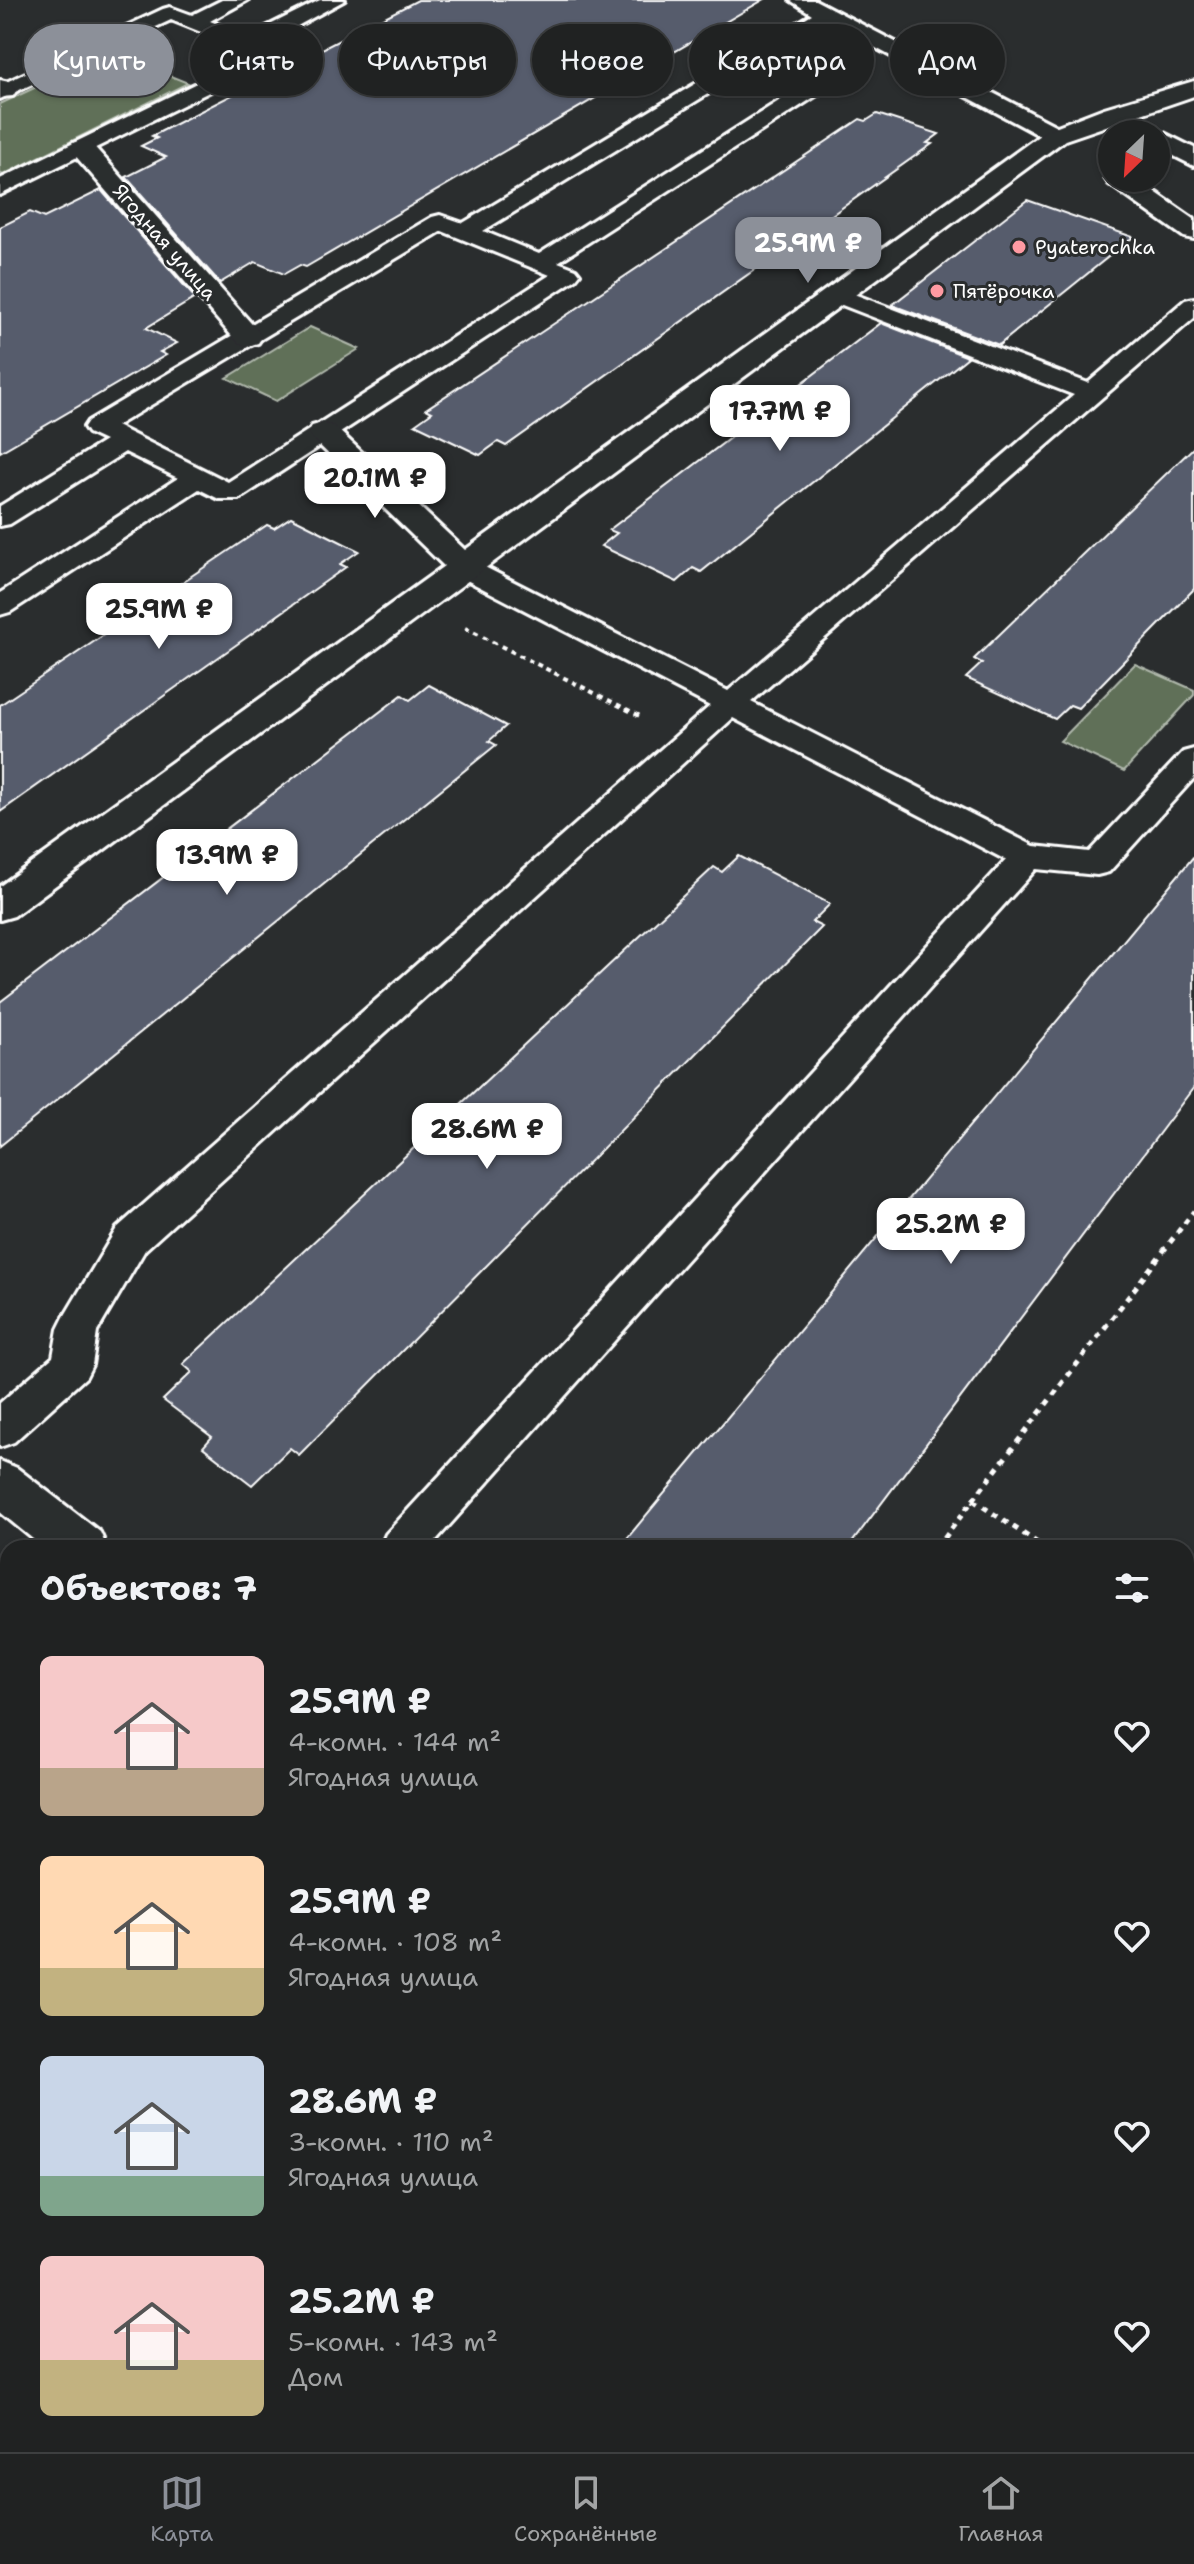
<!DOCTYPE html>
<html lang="ru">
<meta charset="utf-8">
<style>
body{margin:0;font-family:"Shantell Sans",sans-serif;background:#282a2a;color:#f1f3f6;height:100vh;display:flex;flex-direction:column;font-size:30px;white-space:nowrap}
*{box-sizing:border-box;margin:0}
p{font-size:26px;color:#a2a4a5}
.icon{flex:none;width:44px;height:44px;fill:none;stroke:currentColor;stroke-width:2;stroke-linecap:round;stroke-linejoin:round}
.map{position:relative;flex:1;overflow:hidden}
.details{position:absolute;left:0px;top:1540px;width:1194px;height:912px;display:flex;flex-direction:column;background:#202222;border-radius:24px 24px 0 0;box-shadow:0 2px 6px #0004,0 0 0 2px #3d3f40}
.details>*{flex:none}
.guide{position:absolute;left:24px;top:24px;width:1146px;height:72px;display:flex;gap:16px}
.needle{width:52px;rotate:205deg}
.buttons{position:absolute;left:1098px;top:120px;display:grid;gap:16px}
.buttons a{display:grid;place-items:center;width:72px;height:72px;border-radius:50%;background:#202222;box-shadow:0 2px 6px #0004,0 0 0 2px #3d3f40;font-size:40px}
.price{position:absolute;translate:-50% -68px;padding:0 18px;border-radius:16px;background:#fff;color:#222;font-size:26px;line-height:52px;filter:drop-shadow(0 2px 4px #0008)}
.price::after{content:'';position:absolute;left:50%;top:48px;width:24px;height:18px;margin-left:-12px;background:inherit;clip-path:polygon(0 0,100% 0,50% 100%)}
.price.current{background:#8c9099;color:#fff}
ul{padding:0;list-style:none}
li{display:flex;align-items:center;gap:24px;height:200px;padding:0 40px}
li span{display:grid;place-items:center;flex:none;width:224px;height:160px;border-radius:12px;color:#555}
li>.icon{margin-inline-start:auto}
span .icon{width:96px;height:96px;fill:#fffc;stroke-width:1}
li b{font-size:34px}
h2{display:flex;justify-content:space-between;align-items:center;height:96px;padding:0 40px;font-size:34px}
.chip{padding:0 28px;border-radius:36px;background:#202222;box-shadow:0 2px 6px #0004,0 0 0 2px #3d3f40;font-size:28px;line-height:72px}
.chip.current{background:#8c9099;color:#fff}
.tab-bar{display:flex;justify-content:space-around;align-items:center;height:112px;border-top:2px solid #3d3f40;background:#202222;font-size:22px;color:#a2a4a5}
.tab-bar a{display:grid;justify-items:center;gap:4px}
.tab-bar .current{color:#8c9099}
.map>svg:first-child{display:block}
.green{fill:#607058;stroke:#b0b8ac;stroke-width:2}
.building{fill:#565b6c;stroke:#fff;stroke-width:2}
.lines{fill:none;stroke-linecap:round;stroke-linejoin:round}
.service-casing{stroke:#fff;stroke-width:6}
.minor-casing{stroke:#fff;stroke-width:6}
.path-far1{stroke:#fff;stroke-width:4;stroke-dasharray:5 5;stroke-linecap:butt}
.path{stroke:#fff;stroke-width:5;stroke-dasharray:6 6;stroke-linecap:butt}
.service{fill:#2a2d2e;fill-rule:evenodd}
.minor{fill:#2a2d2e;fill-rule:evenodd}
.poi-dot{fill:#ff9aa2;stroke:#2a2d2e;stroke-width:3}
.labels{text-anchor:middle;stroke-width:6;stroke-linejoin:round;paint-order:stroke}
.far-street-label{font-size:20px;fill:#fff;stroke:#2a2d2e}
.far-poi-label{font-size:20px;fill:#fff;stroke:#2a2d2e;text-anchor:start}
</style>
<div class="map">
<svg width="1194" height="2452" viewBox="0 0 1194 2452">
<rect width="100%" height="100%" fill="#2a2d2e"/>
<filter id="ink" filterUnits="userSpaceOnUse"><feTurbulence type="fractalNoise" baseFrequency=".0125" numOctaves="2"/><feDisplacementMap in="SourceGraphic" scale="16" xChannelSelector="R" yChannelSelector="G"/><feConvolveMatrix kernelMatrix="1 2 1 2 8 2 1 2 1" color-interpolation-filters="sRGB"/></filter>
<g filter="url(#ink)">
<path class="green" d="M 111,52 L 188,83 L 3,175 L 0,173 L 0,104 Z
M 310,327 L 359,349 L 276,401 L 227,378 Z
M 1135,664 L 1194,690 L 1194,695 L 1124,771 L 1060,741 Z"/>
<path class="building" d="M 418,0 L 763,0 L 306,267 L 300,265 L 284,274 L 255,262 L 220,283 L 126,177 L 166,157 L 141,146 L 157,138 L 152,136 Z
M 877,114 L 939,134 L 927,143 L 932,144 L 506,446 L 498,442 L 480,455 L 415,424 L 432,412 L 426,409 L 528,341 L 860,119 L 866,121 Z
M 101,190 L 195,298 L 146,328 L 177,343 L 160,352 L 166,355 L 0,452 L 0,227 L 30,212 L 44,218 Z
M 1027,200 L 1133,237 L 999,345 L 892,305 Z
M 881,323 L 968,357 L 701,572 L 693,568 L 677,582 L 601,546 L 617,533 L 609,530 Z
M 1194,447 L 1194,589 L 1078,708 L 1070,705 L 1055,719 L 966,678 L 982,663 L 974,659 Z
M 291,517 L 359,551 L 340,564 L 346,567 L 0,812 L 0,705 L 267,525 L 274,528 Z
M 429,685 L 506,726 L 489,741 L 496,745 L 0,1146 L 0,1002 L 402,695 L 410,700 Z
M 739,856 L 830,904 L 812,922 L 822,927 L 299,1455 L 290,1448 L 252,1485 L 203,1447 L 212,1437 L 163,1400 L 192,1372 L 183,1364 L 714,867 L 722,872 Z
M 1194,856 L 1194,1087 L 848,1548 L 619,1548 Z"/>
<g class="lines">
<g class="service-casing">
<path id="service" d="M 222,0 L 248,0 L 210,21 L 248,36 L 320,0 L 345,0 L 266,43 L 283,53 L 280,57 L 0,195 L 0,179 L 256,54 L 171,20 L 0,99 L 0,85 L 163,9 L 170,7 L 192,15 Z
M 790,0 L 815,0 L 1064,130 L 1067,135 L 1064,140 L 1048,140 L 827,22 L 777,52 L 839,73 L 843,77 L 839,81 L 558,262 L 576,269 L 580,274 L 576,279 L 239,499 L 219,499 L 199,489 L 10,612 L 0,615 L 0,593 L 178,478 L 125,452 L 10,524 L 0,526 L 0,506 L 105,441 L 88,433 L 84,427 L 88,421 L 432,217 L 440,215 L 463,223 L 812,14 ZM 762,61 L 815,78 L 539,254 L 483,231 ZM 442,231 L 550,275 L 228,482 L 116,426 Z
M 838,288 L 1088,383 L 1185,300 L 1194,298 L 1194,318 L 751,702 L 1034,846 L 1089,852 L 1183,752 L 1194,749 L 1194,778 L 1109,872 L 1097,875 L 1036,869 L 429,1548 L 380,1548 L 386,1534 L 1006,860 L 733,718 L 145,1250 L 97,1332 L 92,1365 L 86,1377 L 14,1442 L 0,1447 L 0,1403 L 53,1357 L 58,1329 L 64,1317 L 117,1228 L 710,706 L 455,574 L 451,568 L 455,562 L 465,559 L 475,562 L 728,691 L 1074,395 L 829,300 L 826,295 L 829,290 Z
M 1194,1740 L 1194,1797 L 1186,1800 L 1186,1744 Z
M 8,1797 L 8,1849 L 0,1852 L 0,1800 Z
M 8,2080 L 8,2137 L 0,2141 L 0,2084 Z
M 281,2444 L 339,2444 L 336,2452 L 278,2452 Z
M 614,2444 L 672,2444 L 669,2452 L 611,2452 Z"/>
</g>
<g class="minor-casing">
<path id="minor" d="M 0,80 L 9,82 L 16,91 L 13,96 L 0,97 Z
M 1194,81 L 1194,96 L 1065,140 L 14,916 L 0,920 L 0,886 L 444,566 L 312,438 L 308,432 L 312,426 L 323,423 L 334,426 L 465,550 L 1047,130 L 1104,108 Z
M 1156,129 L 1194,148 L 1194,166 L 1156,147 L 1156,134 L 1145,134 Z
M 82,140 L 91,143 L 258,331 L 262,337 L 258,343 L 248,346 L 238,343 L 73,153 L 69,148 L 73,143 Z
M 1109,172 L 1112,172 L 1112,178 L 1135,178 L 1194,219 L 1194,239 L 1184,237 L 1109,184 L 1105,178 Z
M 0,1461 L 17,1468 L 100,1532 L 107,1548 L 44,1548 L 0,1512 Z
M 1186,2412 L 1194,2415 L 1194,2452 L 1156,2452 L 1153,2444 L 1186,2444 Z"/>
</g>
<path class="path-far1" d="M 465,628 L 642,717"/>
<path class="path" d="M 973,1500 L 1194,1211
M 937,1548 L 973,1500 L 1045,1548"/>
<use href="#service" class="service"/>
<use href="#minor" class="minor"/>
</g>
</g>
<g class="poi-dot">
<circle cx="1019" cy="247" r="8"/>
<circle cx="937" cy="291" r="8"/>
</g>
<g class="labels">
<g class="far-street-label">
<text transform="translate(165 242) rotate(49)" y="7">Ягодная улица</text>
</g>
<g class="far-poi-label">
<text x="1035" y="254">Pyaterochka</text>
<text x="953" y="298">Пятёрочка</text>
</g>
</g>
</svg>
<div class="buttons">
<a><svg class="needle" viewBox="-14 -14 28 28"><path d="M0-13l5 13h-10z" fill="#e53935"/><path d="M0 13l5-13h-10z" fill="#a2a4a5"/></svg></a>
</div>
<b class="price current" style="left:808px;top:285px">25.9M ₽</b>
<b class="price" style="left:780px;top:453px">17.7M ₽</b>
<b class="price" style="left:375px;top:520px">20.1M ₽</b>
<b class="price" style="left:159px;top:651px">25.9M ₽</b>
<b class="price" style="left:227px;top:897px">13.9M ₽</b>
<b class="price" style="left:487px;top:1171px">28.6M ₽</b>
<b class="price" style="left:951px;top:1266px">25.2M ₽</b>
<div class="guide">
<a class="chip current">Купить</a>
<a class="chip">Снять</a>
<a class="chip">Фильтры</a>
<a class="chip">Новое</a>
<a class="chip">Квартира</a>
<a class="chip">Дом</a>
</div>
<section class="details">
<h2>Объектов: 7<svg class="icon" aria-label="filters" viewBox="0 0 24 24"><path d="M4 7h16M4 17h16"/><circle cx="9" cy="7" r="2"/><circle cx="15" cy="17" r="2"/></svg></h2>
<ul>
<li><span style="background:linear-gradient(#f6c9c9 70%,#b9a48a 0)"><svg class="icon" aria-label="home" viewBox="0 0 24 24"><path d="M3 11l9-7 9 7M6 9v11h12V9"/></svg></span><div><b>25.9M ₽</b><p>4-комн. · 144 m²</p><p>Ягодная улица</p></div><svg class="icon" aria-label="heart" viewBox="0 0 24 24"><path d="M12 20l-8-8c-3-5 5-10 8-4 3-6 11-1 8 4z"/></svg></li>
<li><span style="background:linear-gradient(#ffd9b3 70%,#c2b280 0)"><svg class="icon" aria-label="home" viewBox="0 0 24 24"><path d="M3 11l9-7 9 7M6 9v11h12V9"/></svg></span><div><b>25.9M ₽</b><p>4-комн. · 108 m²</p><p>Ягодная улица</p></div><svg class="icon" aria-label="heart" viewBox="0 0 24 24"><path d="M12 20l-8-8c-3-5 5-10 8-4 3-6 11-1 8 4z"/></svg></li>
<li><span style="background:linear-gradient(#c9d6e8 75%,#7fa58c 0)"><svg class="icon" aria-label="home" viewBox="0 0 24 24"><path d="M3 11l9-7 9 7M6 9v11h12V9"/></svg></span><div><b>28.6M ₽</b><p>3-комн. · 110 m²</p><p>Ягодная улица</p></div><svg class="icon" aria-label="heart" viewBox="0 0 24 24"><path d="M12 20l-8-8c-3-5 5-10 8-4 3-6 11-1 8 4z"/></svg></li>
<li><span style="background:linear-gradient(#f6c9c9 65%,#c2b280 0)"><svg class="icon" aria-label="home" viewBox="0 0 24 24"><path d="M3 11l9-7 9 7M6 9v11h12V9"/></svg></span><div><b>25.2M ₽</b><p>5-комн. · 143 m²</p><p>Дом</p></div><svg class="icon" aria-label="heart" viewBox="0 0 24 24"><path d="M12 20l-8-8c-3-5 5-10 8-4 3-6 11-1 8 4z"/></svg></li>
</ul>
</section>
</div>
<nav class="tab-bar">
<a class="current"><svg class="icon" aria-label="map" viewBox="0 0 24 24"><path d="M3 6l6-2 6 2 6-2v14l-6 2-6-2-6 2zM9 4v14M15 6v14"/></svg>Карта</a>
<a><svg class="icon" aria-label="saved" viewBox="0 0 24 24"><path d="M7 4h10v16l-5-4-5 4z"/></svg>Сохранённые</a>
<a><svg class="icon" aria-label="home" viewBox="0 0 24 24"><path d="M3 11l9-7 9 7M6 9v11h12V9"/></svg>Главная</a>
</nav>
